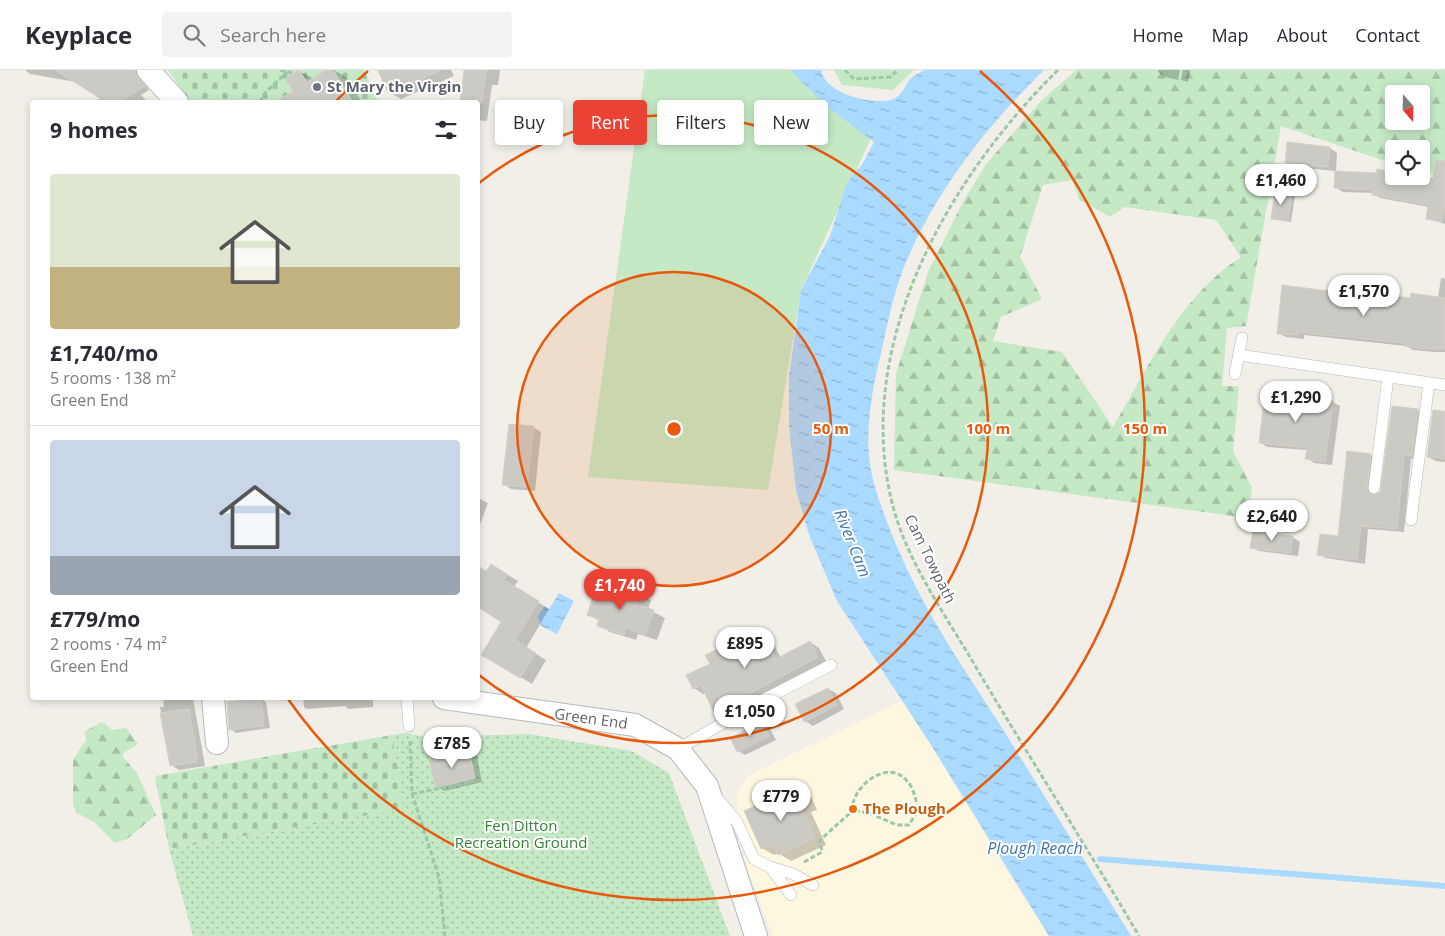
<!DOCTYPE html>
<meta charset="utf-8">
<style>
body{margin:0;font-family:"Open Sans",sans-serif;background:#f2f2f3;color:#2b2b33;height:100vh;display:flex;flex-direction:column;font-size:19px;white-space:nowrap}
*{box-sizing:border-box;margin:0}
p{font-size:16px;color:#7c7c81}
.icon{flex:none;width:28px;height:28px;fill:none;stroke:currentColor;stroke-width:2;stroke-linecap:round;stroke-linejoin:round}
.map{position:relative;flex:1;overflow:hidden}
.details{position:absolute;left:30px;top:30px;width:450px;height:600px;display:flex;flex-direction:column;background:#fff;border-radius:5px;box-shadow:0 2px 8px #0003}
.details>*{flex:none}
.top-card{position:absolute;left:495px;top:30px;width:475px;height:45px;display:flex;gap:10px}
.needle{width:32px;rotate:160deg}
.tools{position:absolute;left:1385px;top:15px;display:grid;gap:10px}
.tools a{display:grid;place-items:center;width:45px;height:45px;border-radius:5px;background:#fff;box-shadow:0 2px 8px #0003;font-size:25px}
.price{position:absolute;translate:-50% -42px;padding:0 11px;border-radius:18px;background:#fff;color:#222;font-size:16px;line-height:32px;filter:drop-shadow(0 1px 2px #0008)}
.price::after{content:'';position:absolute;left:50%;top:30px;width:15px;height:11px;margin-left:-8px;background:inherit;clip-path:polygon(0 0,100% 0,50% 100%)}
.price.active{background:#ea4335;color:#fff}
ul{padding:0;list-style:none}
li{display:grid;align-content:center;gap:10px;height:265px;padding:0 20px}
li+li{border-top:1px solid #e1e1e2}
li span{display:grid;place-items:center;height:155px;border-radius:5px;color:#555}
li>.icon{margin-inline-start:auto}
span .icon{width:90px;height:90px;fill:#fffc;stroke-width:1}
li b{font-size:21px}
h2{display:flex;justify-content:space-between;align-items:center;height:60px;padding:0 20px;font-size:21px}
.chip{padding:0 18px;border-radius:5px;background:#fff;box-shadow:0 2px 8px #0003;font-size:18px;line-height:45px}
.chip.active{background:#ea4335;color:#fff}
header{display:flex;align-items:center;gap:30px;box-sizing:border-box;height:70px;padding:0 25px;background:#fff;border-bottom:1px solid #e1e1e2}
header strong{font-size:24px}
nav{display:flex;gap:28px;margin-inline-start:auto;font-size:18px}
.search{width:350px;height:45px;background:#f2f2f3;display:flex;align-items:center;gap:12px;box-sizing:border-box;padding:0 18px;border-radius:5px;color:#7c7c81;font-size:19px}
.map>svg:first-child{display:block}
.commercial{fill:#fef7e0}
.green{fill:#c5e8c5}
.forest{fill:url(#forest-firs);fill-rule:evenodd}
.cemetery{fill:url(#cemetery-stones)}
.park{fill:url(#park-dots)}
.water{fill:url(#water-ripples)}
.shadow{fill:#0003}
.lines{fill:none;stroke-linecap:round;stroke-linejoin:round}
.stream{stroke:#aadaff;stroke-width:6}
.building{fill:#cccac5;stroke:#d6d1c6}
.service-casing{stroke:#b5b8bc;stroke-width:12}
.minor-casing{stroke:#b5b8bc;stroke-width:24}
.path{stroke:#9cc7a9;stroke-width:3;stroke-dasharray:5 2.5;stroke-linecap:butt}
.service{stroke:#fff;stroke-width:11}
.minor{stroke:#fff;stroke-width:22}
.ring{fill:none;stroke:#e8590c;stroke-width:2.5}
.worship-dot{fill:#6b7280;stroke:#fff;stroke-width:2}
.food-dot{fill:#e8710a;stroke:#fff;stroke-width:2}
.labels{text-anchor:middle;stroke-width:4;stroke-linejoin:round;paint-order:stroke}
.worship-label{font-size:15px;font-weight:bold;fill:#5b616d;stroke:#fff;text-anchor:start}
.street-label{font-size:15px;fill:#5f6368;stroke:#fff}
.food-label{font-size:15px;font-weight:bold;fill:#c56008;stroke:#fff;text-anchor:start}
.park-label{font-size:15px;fill:#348238;stroke:#fff}
.water-label{font-size:16px;font-style:italic;fill:#4174aa;stroke:#fff}
.centre{fill:#e8590c;stroke:#fff;stroke-width:2.5}
.ring-label{font-size:15px;text-anchor:middle;font-weight:bold;fill:#e8590c;stroke:#fff;stroke-width:4;stroke-linejoin:round;paint-order:stroke}
</style>
<header>
<strong>Keyplace</strong>
<div class="search"><svg class="icon" aria-label="search" viewBox="0 0 24 24"><circle cx="10" cy="10" r="6"/><path d="M15 15l6 6"/></svg>Search here</div>
<nav><a>Home</a><a>Map</a><a>About</a><a>Contact</a></nav>
</header>
<div class="map">
<svg width="1445" height="866" viewBox="0 0 1445 866">
<defs>
<pattern id="forest-firs" width="22" height="20" patternUnits="userSpaceOnUse" patternTransform="scale(1.25)"><rect width="22" height="20" fill="#c5e8c5"/><path d="M5 1l3.5 6h-7zM16 11l3.5 6h-7z" fill="#a3c0a4"/></pattern>
<pattern id="cemetery-stones" width="16" height="16" patternUnits="userSpaceOnUse" patternTransform="scale(1.25)"><rect width="16" height="16" fill="#c5e8c5"/><path d="M2 7V4a2 2 0 0 1 4 0v3zM10 15v-3a2 2 0 0 1 4 0v3z" fill="#a3c0a4"/></pattern>
<pattern id="park-dots" width="8" height="8" patternUnits="userSpaceOnUse" patternTransform="scale(1.25)"><rect width="8" height="8" fill="#c5e8c5"/><path d="M2 2h.1M6 6h.1" fill="none" stroke="#a3c0a4" stroke-width="1.8" stroke-linecap="round"/></pattern>
<pattern id="water-ripples" width="26" height="14" patternUnits="userSpaceOnUse" patternTransform="scale(1.25)"><rect width="26" height="14" fill="#aadaff"/><path d="M2 4q2-2 4 0t4 0M15 11q2-2 4 0t4 0" fill="none" stroke="#8eb4d2"/></pattern>
</defs>
<rect width="100%" height="100%" fill="#f1efe8"/>
<path class="commercial" d="M 903,630 L 1009,804 L 1049,866 L 773,866 L 748,800 L 737,752 L 737,725 L 748,706 Z"/>
<path class="green" d="M 645,0 L 806,0 L 871,68 L 801,220 L 768,420 L 588,407 Z
M 834,0 L 914,0 L 893,20 L 842,15 Z"/>
<path class="forest" d="M 1076,0 L 1445,0 L 1445,107 L 1421,101 L 1421,79 L 1394,79 L 1394,94 L 1281,56 L 1246,256 L 1227,258 L 1222,316 L 1239,316 L 1233,381 L 1252,418 L 1248,448 L 894,400 L 896,304 L 928,202 L 964,130 L 987,93 L 1041,31 ZM 1394,24 L 1421,24 L 1421,51 L 1394,51 ZM 1072,110 L 1080,130 L 1110,147 L 1124,137 L 1216,150 L 1241,187 C 1180,226 1149,296 1113,357 L 1062,282 L 993,271 L 1001,247 L 1042,229 L 1020,187 L 1043,115 Z
M 102,652 L 112,660 L 126,658 L 138,674 L 123,683 L 123,687 L 137,703 L 156,745 L 127,769 L 115,773 L 94,752 L 77,743 L 73,735 L 73,690 L 86,670 L 85,661 Z"/>
<path class="cemetery" d="M 168,0 L 364,0 L 378,32 L 190,32 Z
M 392,665 L 405,739 L 169,779 L 155,706 Z"/>
<path class="park" d="M 407,663 L 426,667 L 529,664 L 632,681 L 669,703 L 730,866 L 193,866 L 169,779 L 404,739 L 392,665 Z"/>
<path class="water" d="M 790,0 L 821,0 C 824,23 871,35 891,30 C 903,26 904,16 911,8 C 914,5 921,2 925,0 L 1044,0 C 987,56 938,118 906,192 C 894,221 888,252 881,283 C 872,320 864,362 871,400 C 875,421 883,442 891,462 C 918,531 955,585 995,647 C 1041,720 1086,793 1131,866 L 1049,866 L 933,678 L 837,531 L 809,465 L 796,420 L 789,356 L 789,306 L 801,220 L 830,166 L 846,115 L 854,103 L 862,95 L 874,72 L 825,35 Z
M 559,523 L 574,531 L 557,564 L 541,556 L 538,546 L 545,536 L 549,539 Z"/>
<path class="shadow" d="M 25,0 L 135,0 L 149,20 L 141,25 L 148,32 L 93,32 L 101,28 L 76,12 L 30,4 Z
M 328,0 L 334,0 L 346,7 L 362,32 L 277,32 L 295,21 L 299,1 L 314,9 Z
M 380,0 L 451,0 L 454,6 L 401,29 L 389,22 Z
M 465,0 L 500,0 L 498,15 L 492,15 L 487,51 L 478,50 L 478,32 L 461,32 Z
M 1158,0 L 1180,0 L 1178,10 L 1165,7 L 1158,2 Z
M 1183,0 L 1190,0 L 1188,12 L 1181,10 Z
M 1330,78 L 1337,83 L 1336,101 L 1294,97 L 1286,93 Z
M 1377,104 L 1413,106 L 1445,112 L 1445,154 L 1427,148 L 1429,137 L 1380,128 L 1374,123 L 1343,122 L 1336,118 Z
M 1291,124 L 1295,126 L 1291,152 L 1273,149 Z
M 1441,208 L 1445,209 L 1445,282 L 1434,282 L 1413,280 L 1406,276 L 1304,265 L 1304,269 L 1286,267 L 1278,263 L 1361,226 L 1411,229 L 1438,228 Z
M 1271,318 L 1288,321 L 1295,325 L 1295,328 L 1333,332 L 1340,336 L 1332,395 L 1314,393 L 1307,388 L 1308,380 L 1267,377 L 1260,372 Z
M 1418,340 L 1425,344 L 1419,389 L 1411,389 L 1404,462 L 1368,459 L 1365,494 L 1326,488 L 1318,484 L 1339,467 L 1370,385 L 1378,389 L 1374,427 L 1381,423 Z
M 1434,340 L 1445,341 L 1445,392 L 1436,391 L 1428,387 Z
M 533,357 L 541,362 L 535,421 L 511,419 L 504,414 Z
M 478,428 L 488,433 L 478,460 Z
M 1292,467 L 1300,472 L 1298,486 L 1259,481 L 1252,477 Z
M 491,495 L 518,511 L 514,517 L 549,539 L 526,578 L 546,590 L 532,614 L 483,585 L 503,551 L 478,536 L 478,497 L 486,502 Z
M 640,524 L 651,530 L 648,539 L 665,548 L 657,570 L 638,564 L 636,570 L 610,562 L 599,555 L 600,551 L 588,545 L 615,525 Z
M 759,560 L 769,566 L 781,588 L 810,572 L 819,578 L 827,593 L 727,646 L 724,646 L 714,640 L 706,623 L 703,624 L 694,618 L 711,595 Z
M 828,619 L 836,623 L 844,639 L 813,656 L 805,651 L 797,635 Z
M 163,628 L 193,628 L 205,696 L 179,700 L 171,695 L 160,637 L 164,637 Z
M 303,628 L 373,628 L 373,637 L 348,639 L 345,636 L 307,639 L 304,637 Z
M 261,629 L 266,632 L 270,658 L 236,663 L 231,659 Z
M 762,653 L 769,657 L 776,670 L 745,685 L 738,681 Z
M 469,681 L 477,686 L 482,712 L 445,721 L 437,717 Z
M 798,717 L 810,724 L 817,740 L 811,742 L 826,775 L 791,791 L 778,783 L 774,785 L 762,778 Z"/>
<g class="lines">
<path class="stream" d="M 1100,789 L 1445,816"/>
</g>
<path class="building" d="M 55,0 L 133,0 L 145,16 L 119,32 L 106,32 Z
M 299,0 L 307,12 L 326,0 L 333,0 L 353,32 L 275,32 L 293,21 L 285,8 Z
M 378,0 L 442,0 L 388,23 Z
M 464,0 L 486,0 L 482,32 L 460,32 Z
M 1287,72 L 1330,77 L 1328,97 L 1285,93 Z
M 1436,90 L 1445,91 L 1445,138 L 1441,152 L 1426,149 L 1428,135 L 1372,125 L 1373,120 L 1334,118 L 1335,101 L 1376,103 L 1377,99 L 1394,102 L 1394,106 L 1433,108 Z
M 1275,121 L 1292,123 L 1288,151 L 1271,149 Z
M 1282,215 L 1360,225 L 1361,222 L 1410,228 L 1411,223 L 1445,228 L 1445,279 L 1426,279 L 1404,276 L 1404,273 L 1297,262 L 1297,265 L 1277,264 Z
M 1270,317 L 1288,319 L 1287,325 L 1333,331 L 1325,392 L 1305,389 L 1307,378 L 1259,373 L 1265,322 Z
M 1392,336 L 1418,339 L 1412,386 L 1404,385 L 1397,459 L 1361,456 L 1357,490 L 1317,485 L 1320,464 L 1338,466 L 1347,381 L 1371,384 L 1367,420 L 1374,425 L 1380,422 Z
M 1433,340 L 1445,342 L 1445,389 L 1427,387 Z
M 509,354 L 534,356 L 527,417 L 502,415 Z
M 1253,461 L 1293,466 L 1290,483 L 1250,478 Z
M 491,494 L 507,504 L 504,510 L 539,531 L 515,570 L 536,583 L 520,608 L 481,585 L 501,552 L 478,537 L 478,496 L 486,501 Z
M 617,515 L 640,523 L 636,534 L 654,540 L 645,565 L 626,558 L 624,565 L 597,556 L 599,549 L 587,545 L 596,517 L 615,524 Z
M 760,559 L 776,589 L 810,571 L 818,587 L 717,641 L 713,641 L 701,615 L 693,619 L 686,605 L 710,594 L 705,585 Z
M 828,618 L 837,635 L 804,652 L 795,634 Z
M 261,628 L 264,656 L 229,660 L 227,632 Z
M 189,639 L 198,692 L 170,696 L 160,643 Z
M 762,651 L 769,666 L 737,682 L 730,668 Z
M 469,680 L 475,708 L 436,718 L 429,690 Z
M 798,716 L 806,734 L 800,736 L 815,768 L 778,785 L 773,774 L 761,779 L 744,741 Z"/>
<g class="lines">
<g class="service-casing">
<path id="service" d="M 1239,285 L 1445,315
M 1235,304 L 1242,268
M 1374,418 L 1388,307
M 1411,450 L 1429,313
M 407,628 L 409,656
M 678,679 L 763,630 L 831,595
M 718,729 L 737,752 L 754,789 L 770,797 L 793,804 L 813,815
M 770,797 L 791,825"/>
</g>
<g class="minor-casing">
<path id="minor" d="M 148,0 L 177,32
M 213,628 L 217,673
M 444,628 L 635,655 L 678,679 L 707,716 L 756,866"/>
</g>
<path class="path" d="M 280,0 L 292,3
M 845,0 L 854,9 L 890,7 L 898,0
M 1058,0 C 945,111 847,285 896,447 C 911,495 944,544 970,587 C 1025,681 1084,772 1139,866
M 260,32 L 264,24 L 287,2
M 410,671 L 412,724 L 439,807 L 445,866
M 412,724 L 474,711
M 804,792 L 822,782 L 820,770 L 849,744 C 852,737 854,728 858,722 C 868,706 893,693 907,711 C 914,718 916,730 918,740 L 909,755 L 897,755 L 869,743 L 850,740"/>
<use href="#service" class="service"/>
<use href="#minor" class="minor"/>
</g>
<circle cx="674" cy="359" r="157" fill="#e8590c" fill-opacity=".12"/>
<g class="ring">
<circle cx="674" cy="359" r="157"/>
<path d="M479 113A314 314 0 1 1 479 605"/>
<path d="M335 32A471 471 0 0 1 368 1M980 1A471 471 0 1 1 288 629"/>
</g>
<circle class="worship-dot" cx="317" cy="17" r="5"/>
<circle class="food-dot" cx="853" cy="739" r="5"/>
<g class="labels">
<g class="worship-label">
<text x="327" y="22">St Mary the Virgin</text>
</g>
<g class="street-label">
<text transform="translate(930 489) rotate(64)" y="5">Cam Towpath</text>
<text transform="translate(591 649) rotate(8)" y="5">Green End</text>
</g>
<g class="food-label">
<text x="863" y="744">The Plough</text>
</g>
<g class="park-label">
<text x="521" y="761">Fen Ditton<tspan x="521" dy="17">Recreation Ground</tspan></text>
</g>
<g class="water-label">
<text transform="translate(853 473) rotate(68)" y="6">River Cam</text>
<text x="1035" y="784">Plough Reach</text>
</g>
</g>
<circle cx="674" cy="359" r="8" class="centre"/>
<g class="ring-label">
<text x="831" y="364">50 m</text>
<text x="988" y="364">100 m</text>
<text x="1145" y="364">150 m</text>
</g>
</svg>
<div class="tools">
<a><svg class="needle" viewBox="-14 -14 28 28"><path d="M0-13l5 13h-10z" fill="#e53935"/><path d="M0 13l5-13h-10z" fill="#7c7c81"/></svg></a>
<a><svg class="icon" aria-label="locate" viewBox="0 0 24 24"><circle cx="12" cy="12" r="6"/><path d="M12 2v4M12 18v4M2 12h4M18 12h4"/></svg></a>
</div>
<b class="price" style="left:1281px;top:136px">£1,460</b>
<b class="price" style="left:1364px;top:247px">£1,570</b>
<b class="price" style="left:1296px;top:353px">£1,290</b>
<b class="price" style="left:1272px;top:472px">£2,640</b>
<b class="price active" style="left:620px;top:541px">£1,740</b>
<b class="price" style="left:745px;top:599px">£895</b>
<b class="price" style="left:750px;top:667px">£1,050</b>
<b class="price" style="left:452px;top:699px">£785</b>
<b class="price" style="left:781px;top:752px">£779</b>
<div class="top-card">
<a class="chip">Buy</a>
<a class="chip active">Rent</a>
<a class="chip">Filters</a>
<a class="chip">New</a>
</div>
<section class="details">
<h2>9 homes<svg class="icon" aria-label="filters" viewBox="0 0 24 24"><path d="M4 7h16M4 17h16"/><circle cx="9" cy="7" r="2"/><circle cx="15" cy="17" r="2"/></svg></h2>
<ul>
<li><span style="background:linear-gradient(#dfe7d0 60%,#c2b280 0)"><svg class="icon" aria-label="home" viewBox="0 0 24 24"><path d="M3 11l9-7 9 7M6 9v11h12V9"/></svg></span><div><b>£1,740/mo</b><p>5 rooms · 138 m²</p><p>Green End</p></div></li>
<li><span style="background:linear-gradient(#c9d6e8 75%,#9aa5b1 0)"><svg class="icon" aria-label="home" viewBox="0 0 24 24"><path d="M3 11l9-7 9 7M6 9v11h12V9"/></svg></span><div><b>£779/mo</b><p>2 rooms · 74 m²</p><p>Green End</p></div></li>
</ul>
</section>
</div>
